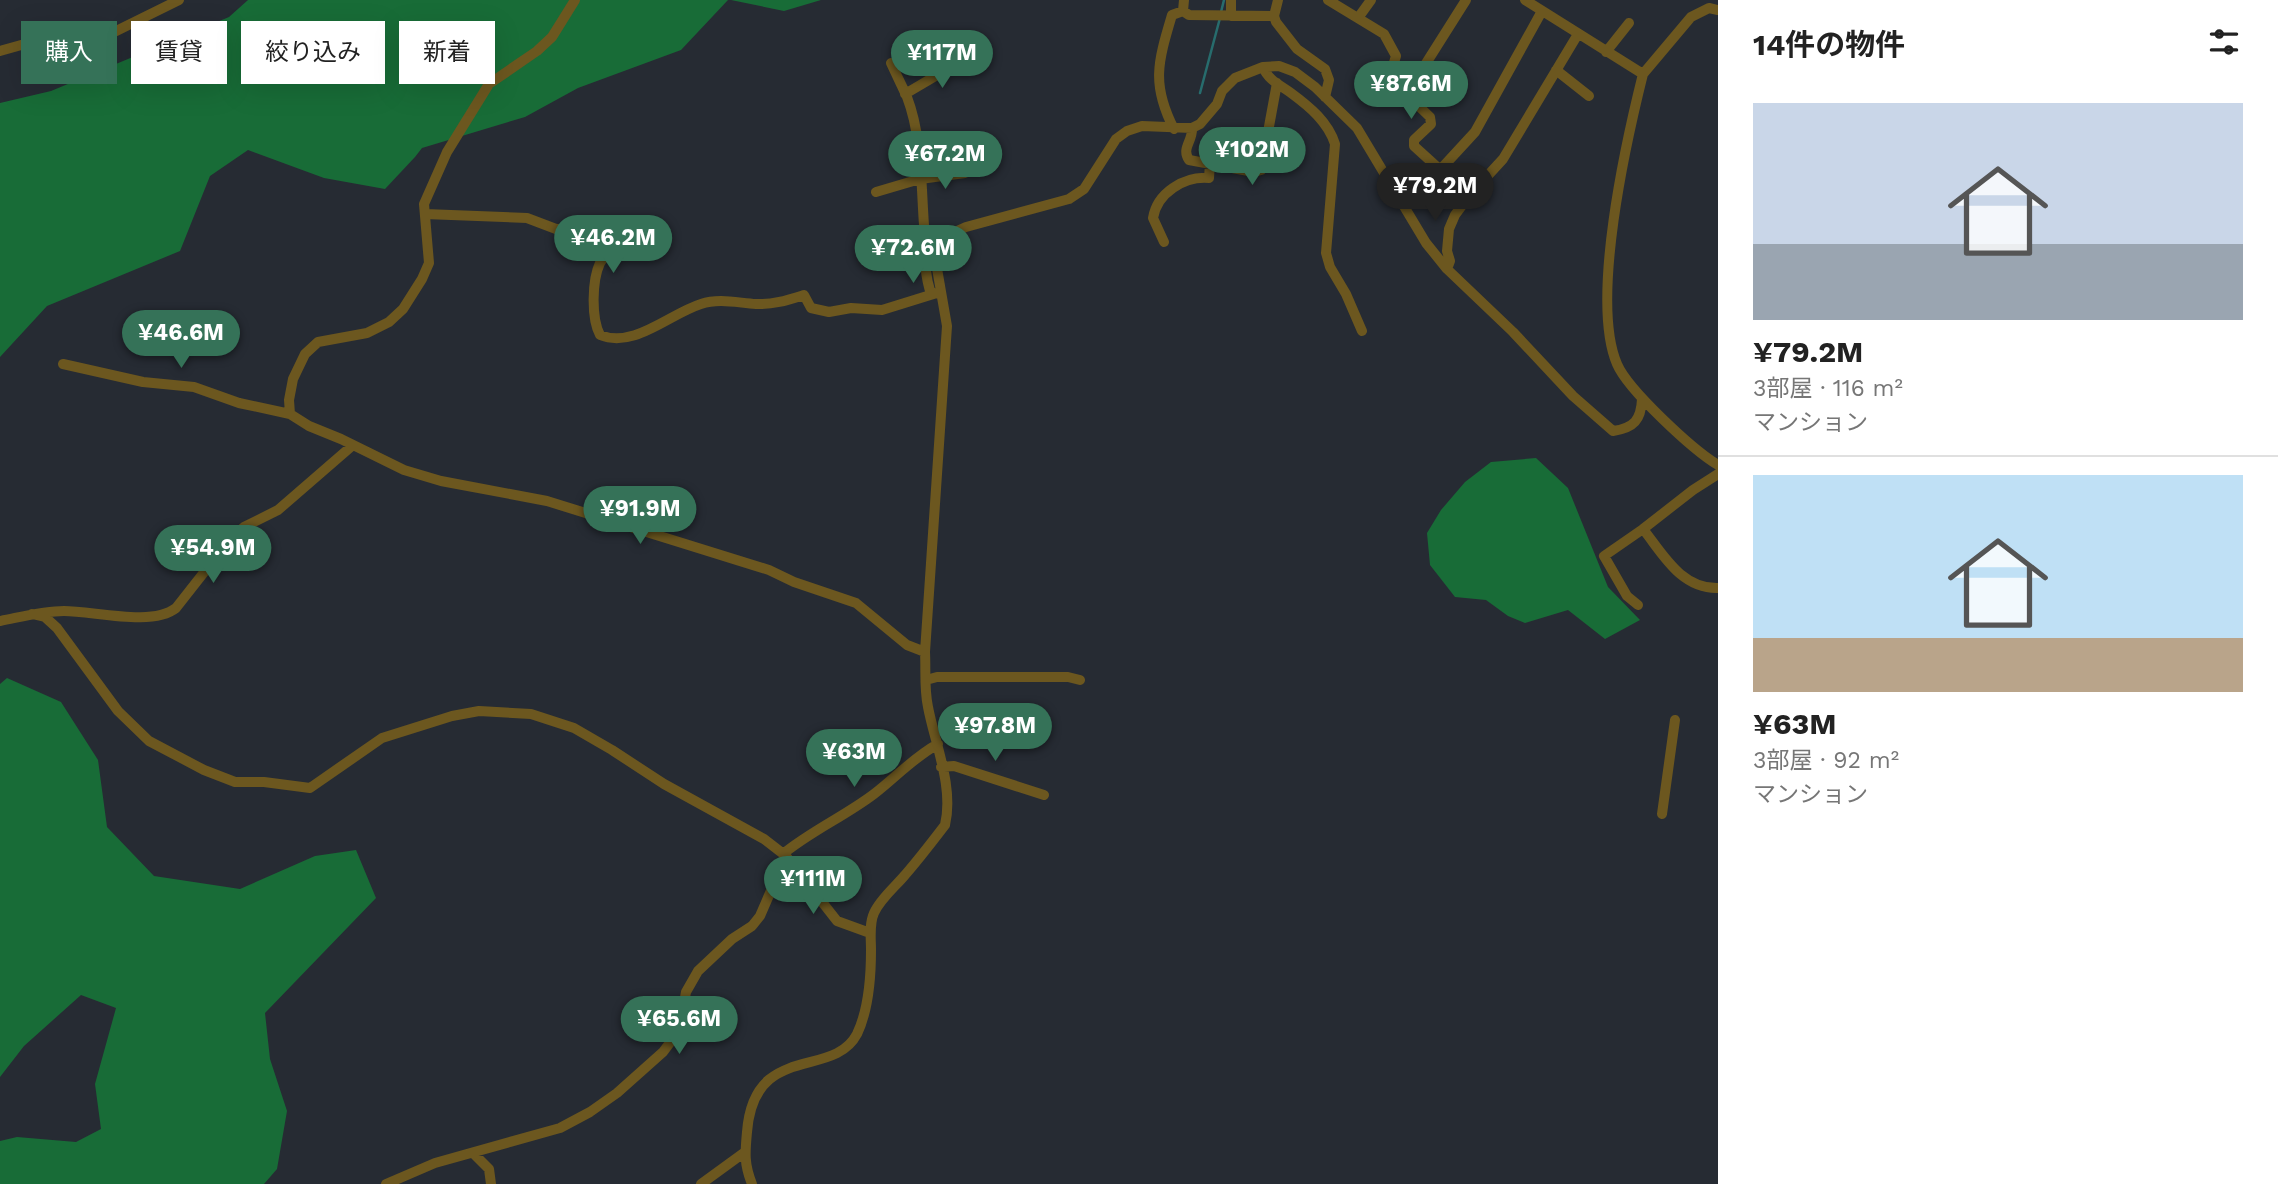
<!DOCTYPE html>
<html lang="ja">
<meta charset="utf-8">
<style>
body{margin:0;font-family:"Work Sans","Noto Sans JP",sans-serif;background:#f6f6f6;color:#222;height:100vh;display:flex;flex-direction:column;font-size:26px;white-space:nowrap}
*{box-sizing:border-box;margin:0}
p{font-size:23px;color:#767676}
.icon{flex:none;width:38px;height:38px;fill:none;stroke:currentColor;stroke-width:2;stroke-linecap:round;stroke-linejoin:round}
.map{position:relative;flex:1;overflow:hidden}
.details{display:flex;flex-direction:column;background:#fff;width:560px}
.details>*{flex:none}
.guide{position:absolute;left:21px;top:21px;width:665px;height:63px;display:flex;gap:14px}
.price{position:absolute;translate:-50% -60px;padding:0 16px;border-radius:24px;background:#357258;color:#fff;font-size:23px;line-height:46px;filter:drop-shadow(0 2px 4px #0008)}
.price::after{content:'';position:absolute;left:50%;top:42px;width:21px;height:16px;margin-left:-10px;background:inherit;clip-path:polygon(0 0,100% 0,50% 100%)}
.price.active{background:#222;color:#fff}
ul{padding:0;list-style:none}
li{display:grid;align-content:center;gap:14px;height:371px;padding:0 35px}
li+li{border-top:2px solid #e0e0e0}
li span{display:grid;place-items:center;height:217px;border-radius:0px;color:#555}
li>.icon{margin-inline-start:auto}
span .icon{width:126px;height:126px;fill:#fffc;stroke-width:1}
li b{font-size:30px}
h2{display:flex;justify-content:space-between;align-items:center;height:84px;padding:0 35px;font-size:30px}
.pill{padding:0 24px;border-radius:0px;background:#fff;box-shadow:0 7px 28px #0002;font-size:24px;line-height:63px}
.pill.active{background:#357258;color:#fff}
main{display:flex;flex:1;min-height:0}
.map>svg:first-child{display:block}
.forest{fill:#186c37}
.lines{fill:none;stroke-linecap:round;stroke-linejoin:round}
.stream{stroke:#276c6d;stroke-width:2.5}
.minor{stroke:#6c571f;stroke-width:10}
</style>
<main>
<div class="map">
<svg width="1718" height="1184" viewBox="0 0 1718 1184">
<rect width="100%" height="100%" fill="#262b33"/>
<path class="forest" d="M 248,0 L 728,0 L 681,50 L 578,88 L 525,117 L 422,148 L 415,157 L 385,189 L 324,178 L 248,150 L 210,176 L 180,251 L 47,306 L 0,357 L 0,103 L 51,91 L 229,17 Z
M 731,0 L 821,0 L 784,11 Z
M 1536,458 L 1568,488 L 1608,587 L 1640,620 L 1605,639 L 1568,610 L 1525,623 L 1508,616 L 1486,600 L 1455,597 L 1430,565 L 1427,533 L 1441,510 L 1465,482 L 1491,462 Z
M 7,678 L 61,702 L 98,760 L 107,827 L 154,876 L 240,889 L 315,856 L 356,850 L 376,898 L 265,1013 L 270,1059 L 287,1111 L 277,1169 L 264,1184 L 0,1184 L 0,1141 L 17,1137 L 76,1142 L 101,1129 L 95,1084 L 116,1008 L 81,995 L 24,1046 L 0,1077 L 0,684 Z"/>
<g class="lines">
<path class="stream" d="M 1221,12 L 1224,0
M 1200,93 L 1220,18"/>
<path class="minor" d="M 1278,0 L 1274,16 L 1276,22 L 1297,49 L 1325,69 L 1329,80 L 1325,97
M 1328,0 L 1384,34 L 1396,56 L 1392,69 L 1401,89 L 1430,117 L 1431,124 L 1414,140 L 1414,146 L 1469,196
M 1525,0 L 1643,74 C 1626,142 1590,301 1617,364 C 1628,390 1693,450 1718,465
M 1183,11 L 1184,0
M 1231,16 L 1231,0
M 1358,18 L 1371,0
M 0,51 L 57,35 L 100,39 L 179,0
M 1606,52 L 1629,23
M 891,63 C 896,74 902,86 907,97 C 922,136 921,184 924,225 C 925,249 923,270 931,294
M 1263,67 C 1268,80 1280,85 1291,93 C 1310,107 1328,122 1335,144 L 1326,253 L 1330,267 L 1346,294 L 1362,331
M 1556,70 L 1589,96
M 1643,74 L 1691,17 L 1709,8 L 1718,10
M 905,94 L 944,71 L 960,58 L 970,57
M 1406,95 L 1466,0
M 1192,128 C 1193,141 1181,148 1189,160 L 1254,172 L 1261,170 L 1277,83
M 1174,129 C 1151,84 1158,62 1172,15 L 1183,11 L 1189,15 L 1274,16
M 1440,170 L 1475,132 L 1542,11
M 876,192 L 920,179 L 965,173
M 425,214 L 527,218 L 556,229 L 596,228 L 624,231 L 627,234 L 626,240 C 619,246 605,254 600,263 C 592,280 591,318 600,335 C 634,349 669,314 701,304 C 719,298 738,303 756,304 C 773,305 788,300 804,295 L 811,308 L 829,312 L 851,308 L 882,310 L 940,292
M 1164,242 L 1153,218 C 1157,193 1184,176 1209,178 L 1210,163
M 1447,269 L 1450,261 L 1447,251 L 1449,229 L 1455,215 L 1469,196 L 1503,159 L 1578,34
M 63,364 L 143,382 L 194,387 L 239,403 L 290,414 L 309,426 L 341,439 L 404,470 L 441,481 L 547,501 L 769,570 L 794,582 L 856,603 L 907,645 L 925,652
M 290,414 L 289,400 L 293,379 L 305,354 L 318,342 L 367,333 L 389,322 L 403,309 L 422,279 L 429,263 L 424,204 L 447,152 L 489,84 L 537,51 L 552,37 L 575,0
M 1718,474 L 1693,490 L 1643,529 C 1663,554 1681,589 1718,588
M 1638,605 L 1627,596 L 1604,556 L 1643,529
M 32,614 L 45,617 L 57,628 L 118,711 L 149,741 L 204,770 L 235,782 L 264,782 L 310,788 L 382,738 L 452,716 L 479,711 L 531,714 L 574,728 L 612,750 L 664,784 L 764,839 L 786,856 L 837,921 L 870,933
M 0,621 C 21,617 43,611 64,611 C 94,611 152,627 176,608 L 231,538 L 244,527 L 278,510 L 353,445
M 926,680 L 937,677 L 1068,677 L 1080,680
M 941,767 L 954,766 L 1044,795
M 1662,814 L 1675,720
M 783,854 C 811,831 845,816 874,794 C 895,778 914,757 938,744
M 473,1153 L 489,1169 L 491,1184
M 386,1184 L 435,1163 L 560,1128 L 590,1112 L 617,1093 L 663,1052 L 675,1036 L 681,1019 L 686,992 L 698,971 L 732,939 L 752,926 L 760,916 L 786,856
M 701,1184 L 745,1152
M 752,1184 C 744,1164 745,1153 747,1132 C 754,1041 833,1080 857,1034 C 869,1009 871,977 871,950 C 871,938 869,924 874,913 C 880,899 895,887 905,875 C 919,859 932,842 945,825 C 954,787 935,744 928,707 C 924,689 926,670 925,652 L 947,326 L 935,257 L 948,235 L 966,227 L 1069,199 L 1084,189 L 1116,139 L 1127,131 L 1142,126 L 1192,128 L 1200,124 L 1217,104 L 1222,91 L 1235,78 L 1263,67 L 1279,66 L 1295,72 L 1315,87 L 1357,128 L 1426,243 L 1447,269 L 1513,332 L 1573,396 L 1613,431 C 1634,428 1641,420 1642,399"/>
</g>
</svg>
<b class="price" style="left:942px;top:90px">¥117M</b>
<b class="price" style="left:1411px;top:121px">¥87.6M</b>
<b class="price" style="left:1252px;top:187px">¥102M</b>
<b class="price" style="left:945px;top:191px">¥67.2M</b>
<b class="price active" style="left:1435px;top:223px">¥79.2M</b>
<b class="price" style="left:613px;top:275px">¥46.2M</b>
<b class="price" style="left:913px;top:285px">¥72.6M</b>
<b class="price" style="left:181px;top:370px">¥46.6M</b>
<b class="price" style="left:640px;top:546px">¥91.9M</b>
<b class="price" style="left:213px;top:585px">¥54.9M</b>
<b class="price" style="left:995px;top:763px">¥97.8M</b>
<b class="price" style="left:854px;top:789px">¥63M</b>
<b class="price" style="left:813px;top:916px">¥111M</b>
<b class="price" style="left:679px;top:1056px">¥65.6M</b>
<div class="guide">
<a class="pill active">購入</a>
<a class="pill">賃貸</a>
<a class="pill">絞り込み</a>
<a class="pill">新着</a>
</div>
</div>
<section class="details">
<h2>14件の物件<svg class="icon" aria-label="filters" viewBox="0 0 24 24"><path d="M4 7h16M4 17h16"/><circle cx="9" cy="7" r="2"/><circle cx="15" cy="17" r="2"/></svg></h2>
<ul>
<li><span style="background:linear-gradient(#c9d6e8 65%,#9aa5b1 0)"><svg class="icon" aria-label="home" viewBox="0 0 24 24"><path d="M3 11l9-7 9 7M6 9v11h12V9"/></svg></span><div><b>¥79.2M</b><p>3部屋 · 116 m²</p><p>マンション</p></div></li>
<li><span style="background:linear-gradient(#bfe0f5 75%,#b9a48a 0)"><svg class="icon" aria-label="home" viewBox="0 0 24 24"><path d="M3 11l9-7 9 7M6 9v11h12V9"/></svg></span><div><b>¥63M</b><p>3部屋 · 92 m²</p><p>マンション</p></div></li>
</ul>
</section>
</main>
